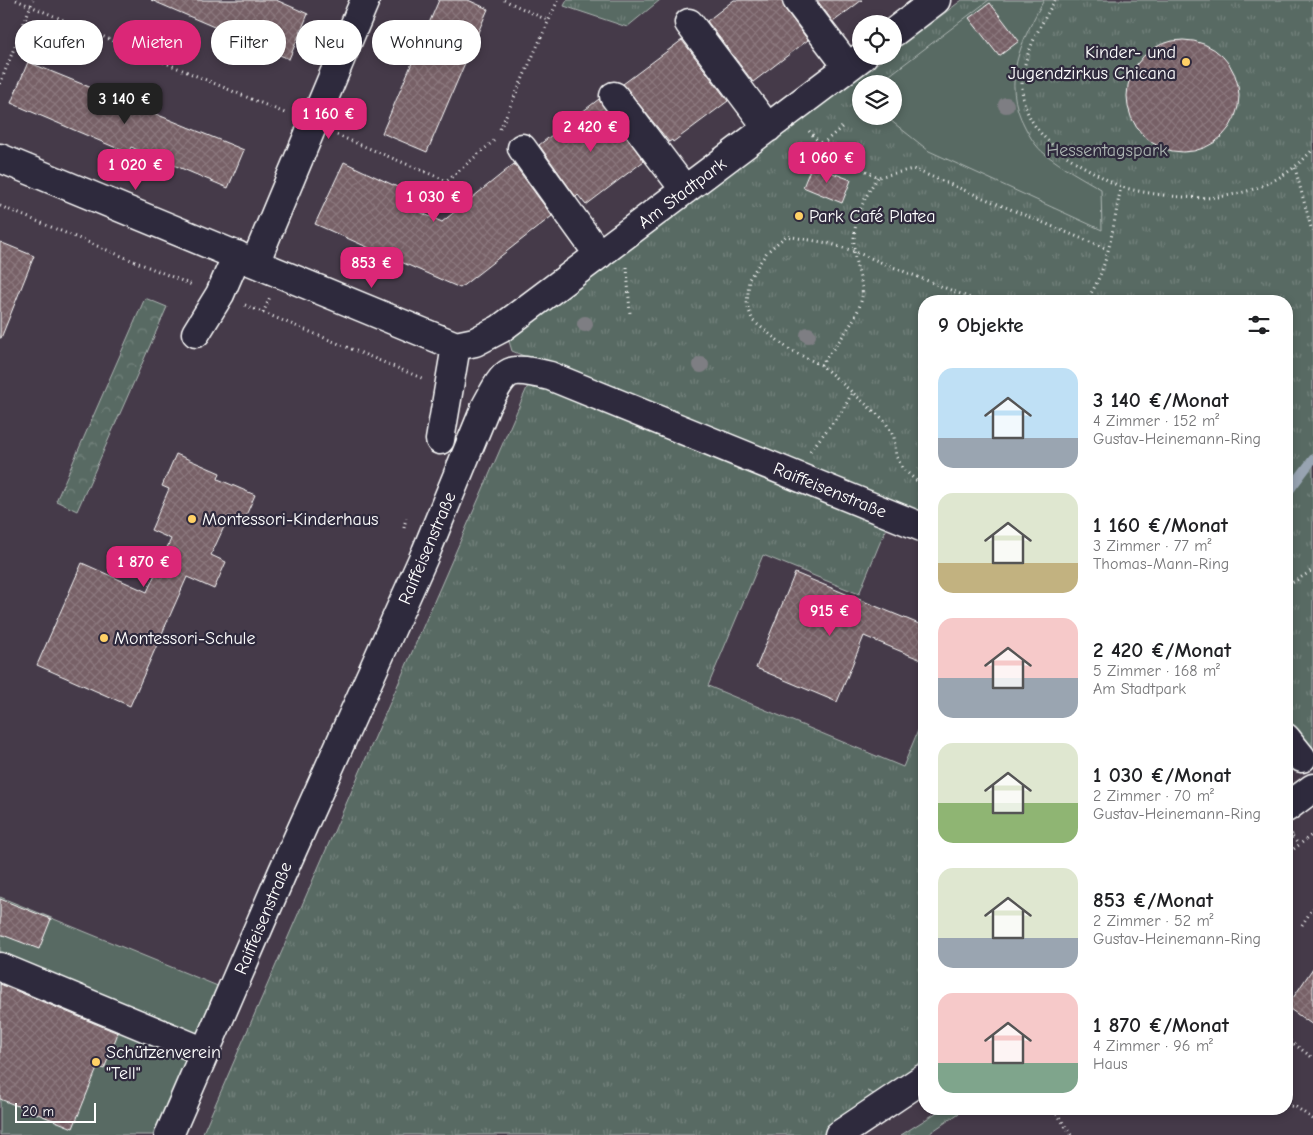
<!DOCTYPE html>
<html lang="de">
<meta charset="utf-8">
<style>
body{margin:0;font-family:"Comic Neue",sans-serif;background:#f2f2f2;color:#202124;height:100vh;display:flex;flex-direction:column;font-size:19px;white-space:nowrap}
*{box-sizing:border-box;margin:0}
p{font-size:16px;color:#757577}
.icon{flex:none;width:28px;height:28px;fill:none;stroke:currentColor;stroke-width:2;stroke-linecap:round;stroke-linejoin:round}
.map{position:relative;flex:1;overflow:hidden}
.panel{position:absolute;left:918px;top:295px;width:375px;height:820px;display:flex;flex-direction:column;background:#fff;border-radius:20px;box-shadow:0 2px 8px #0003}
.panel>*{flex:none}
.hud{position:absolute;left:15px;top:20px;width:475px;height:45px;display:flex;gap:10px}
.buttons{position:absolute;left:852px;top:15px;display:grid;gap:10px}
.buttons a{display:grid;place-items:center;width:50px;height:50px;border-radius:50%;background:#fff;box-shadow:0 2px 8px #0003;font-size:25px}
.scale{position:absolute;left:15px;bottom:12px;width:81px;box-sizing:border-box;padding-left:5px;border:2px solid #fff;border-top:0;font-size:14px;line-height:18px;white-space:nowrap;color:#fff;-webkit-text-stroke:4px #2f2a3d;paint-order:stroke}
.price{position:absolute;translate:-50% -42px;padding:0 11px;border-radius:10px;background:#db2777;color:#fff;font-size:16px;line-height:32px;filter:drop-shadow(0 1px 2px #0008)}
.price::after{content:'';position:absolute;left:50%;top:30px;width:15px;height:11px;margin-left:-8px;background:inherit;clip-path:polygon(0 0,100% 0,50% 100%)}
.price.on{background:#222;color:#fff}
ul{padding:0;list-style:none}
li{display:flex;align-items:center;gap:15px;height:125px;padding:0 20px}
li span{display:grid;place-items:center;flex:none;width:140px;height:100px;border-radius:15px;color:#555}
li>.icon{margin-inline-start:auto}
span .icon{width:60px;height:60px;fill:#fffc;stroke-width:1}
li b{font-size:21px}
h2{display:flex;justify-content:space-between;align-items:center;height:60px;padding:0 20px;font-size:21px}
.chip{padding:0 18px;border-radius:22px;background:#fff;box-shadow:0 2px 8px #0003;font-size:18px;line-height:45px}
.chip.on{background:#db2777;color:#fff}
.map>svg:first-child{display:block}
.grass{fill:url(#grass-tufts);stroke:#acb5b2;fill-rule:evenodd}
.forest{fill:url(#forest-crowns);stroke:#acb5b2}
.garden{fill:#596b64;stroke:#acb5b2}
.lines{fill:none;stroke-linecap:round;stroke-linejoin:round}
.stream{stroke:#98a4b2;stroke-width:9}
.building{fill:url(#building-cross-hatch);stroke:#fff}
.minor-casing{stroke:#fff;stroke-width:31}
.major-casing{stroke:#fff;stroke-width:31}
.path{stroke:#fff;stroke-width:3;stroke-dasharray:1 4;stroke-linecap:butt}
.minor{stroke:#2f2a3d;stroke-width:28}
.major{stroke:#2f2a3d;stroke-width:28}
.tree{fill:#7e7e83}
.poi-dot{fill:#ffd166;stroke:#2f2a3d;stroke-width:2}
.labels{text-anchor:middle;stroke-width:4.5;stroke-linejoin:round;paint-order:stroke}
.poi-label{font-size:18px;fill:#fff;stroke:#2f2a3d;text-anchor:start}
.park-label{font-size:18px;fill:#acb5b2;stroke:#2f2a3d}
.street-label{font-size:18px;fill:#fff;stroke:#2f2a3d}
</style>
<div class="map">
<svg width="1313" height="1135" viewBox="0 0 1313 1135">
<defs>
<pattern id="grass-tufts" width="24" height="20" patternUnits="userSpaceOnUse" patternTransform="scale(1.25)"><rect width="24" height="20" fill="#596b64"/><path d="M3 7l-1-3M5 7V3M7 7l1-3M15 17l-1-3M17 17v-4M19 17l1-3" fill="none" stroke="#72817b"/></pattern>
<pattern id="forest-crowns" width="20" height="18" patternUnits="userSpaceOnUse" patternTransform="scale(1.25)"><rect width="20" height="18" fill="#596b64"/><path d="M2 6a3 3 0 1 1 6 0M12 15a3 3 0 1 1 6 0" fill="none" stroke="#72817b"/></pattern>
<pattern id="building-cross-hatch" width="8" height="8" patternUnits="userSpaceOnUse" patternTransform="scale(1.25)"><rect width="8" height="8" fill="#776066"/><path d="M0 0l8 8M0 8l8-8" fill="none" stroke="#8b787d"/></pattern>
</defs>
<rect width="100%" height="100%" fill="#453a49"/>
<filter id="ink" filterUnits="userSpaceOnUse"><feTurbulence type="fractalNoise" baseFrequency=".02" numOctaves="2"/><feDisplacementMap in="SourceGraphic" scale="10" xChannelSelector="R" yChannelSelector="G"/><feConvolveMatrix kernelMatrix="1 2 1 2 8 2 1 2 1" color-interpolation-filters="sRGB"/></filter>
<g filter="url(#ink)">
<path class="grass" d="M 567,0 L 660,0 L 627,27 L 564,6 Z
M 962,0 L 1313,0 L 1313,752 L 1286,715 L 1286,301 L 924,301 L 924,524 L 512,351 L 508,338 L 887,56 L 894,56 L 894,51 ZM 861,84 L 894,84 L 894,116 L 861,116 Z
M 533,374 L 888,523 L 859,594 L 763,555 L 708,686 L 903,767 L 924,716 L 924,1061 L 888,1100 L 867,1091 L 887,1100 L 828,1135 L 202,1135 Z
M 942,1109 L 965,1109 L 927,1135 L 901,1135 Z"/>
<path class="forest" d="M 145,298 L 167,307 L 77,511 L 56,501 Z"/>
<path class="garden" d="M 989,0 L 1044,0 C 1022,40 1000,81 1025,127 C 1030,137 1036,147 1045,154 C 1062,167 1082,178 1101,189 L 1102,230 L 929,151 L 885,116 L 894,116 L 894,84 L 878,84 Z
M 0,897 L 225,989 L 160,1135 L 0,1135 Z"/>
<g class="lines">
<path class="stream" d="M 1286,495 L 1313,459"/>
</g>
<path class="building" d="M 151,0 L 276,0 L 308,14 L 289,59 Z
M 439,0 L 468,0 L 488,9 L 427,152 L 382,133 Z
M 734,0 L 782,0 L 785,9 L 808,40 L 753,82 L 707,21 Z
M 817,0 L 862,0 L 833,22 Z
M 990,3 L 1019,41 L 999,56 L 969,18 Z
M1127 96a56 56 0 1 1 112 0a56 56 0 1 1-112 0Z
M 682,40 L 728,101 L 673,142 L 672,140 L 669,142 L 623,84 Z
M 28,62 L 244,150 L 228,188 L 131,147 L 128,153 L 11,103 Z
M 599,99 L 644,161 L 586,205 L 578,195 L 576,197 L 539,145 Z
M 344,162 L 408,192 L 402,204 L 442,222 L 514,164 L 552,216 L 460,288 L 315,224 Z
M 812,165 L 851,180 L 842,203 L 803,187 Z
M 0,242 L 34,256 L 1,338 L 0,338 Z
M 176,454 L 220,473 L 218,479 L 255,495 L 243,522 L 229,516 L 211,555 L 226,562 L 214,589 L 187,577 L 130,706 L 37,665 L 82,563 L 147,592 L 171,539 L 151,530 L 169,489 L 162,486 Z
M 795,573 L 924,626 L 924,661 L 864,636 L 837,702 L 756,668 Z
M 0,899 L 51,919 L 39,949 L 0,934 Z
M 1313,968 L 1313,1025 L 1287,1007 Z
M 0,984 L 118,1033 L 104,1069 L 98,1066 L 73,1128 L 0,1099 Z"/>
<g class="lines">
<g class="minor-casing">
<path id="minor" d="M 797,0 L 848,67
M 689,23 L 768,128
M 894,32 L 936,0
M 614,96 L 685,190
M 522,148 L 599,255
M 0,158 L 456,346 L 475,342 L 500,329 L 863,56
M 255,263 L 365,0
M 196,333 L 220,294 L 237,255
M 440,440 L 456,346
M 1286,738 L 1302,758
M 0,967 L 205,1052
M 169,1135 L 283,871 L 426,552 L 486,406 C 507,367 507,366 550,376 L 924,528"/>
</g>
<g class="major-casing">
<path id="major" d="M 1286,808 L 1313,788
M 839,1135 L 924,1078"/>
</g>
<path class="path" d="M 16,0 L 287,114
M 504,0 L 547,20
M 1055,0 C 1041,25 1023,54 1022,84 C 1021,128 1061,155 1095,173 C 1104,178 1113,184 1122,187 C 1144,194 1194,200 1217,197 C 1254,193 1289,178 1313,149
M 0,84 L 33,0
M 500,129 L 558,0
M 809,131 C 826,152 854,165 878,177 L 913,169 L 1107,249
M 337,135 L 447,181 L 496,139
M 822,144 L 842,127
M 1295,168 L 1313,235
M 0,206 L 192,285
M 627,267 L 630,314
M 1086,301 C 1109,269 1113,225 1121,187
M 245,305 L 424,379
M 263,313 L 270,297
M 821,365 C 835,345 858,321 862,297 C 864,287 858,272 856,263 C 849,231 860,203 878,177
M 810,451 L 843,410 L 853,391
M 924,487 L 903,469 L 896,456 L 894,437 L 885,421 L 821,365 L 790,350 L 753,321 L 747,305 L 749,279 L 767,252 L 786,236 L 828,243 L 853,251 L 978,301
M 404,528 L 406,518
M 1286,590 L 1292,583 L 1313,570
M 1293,834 L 1291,835 L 1299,845
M 1286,855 L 1313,834
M 1302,925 L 1313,908
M 1286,1038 L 1313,1058
M 1286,1105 L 1296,1107 L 1313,1119
M 1054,1109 L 1071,1135"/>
<use href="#minor" class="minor"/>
<use href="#major" class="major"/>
</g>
<g class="tree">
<circle cx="1006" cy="105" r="8"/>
<circle cx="585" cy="324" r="8"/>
<circle cx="808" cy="335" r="8"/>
<circle cx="701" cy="365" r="8"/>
</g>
</g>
<g class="poi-dot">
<circle cx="1186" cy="62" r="5"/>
<circle cx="799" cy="216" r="5"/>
<circle cx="192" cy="519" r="5"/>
<circle cx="104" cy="638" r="5"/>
<circle cx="96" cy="1062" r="5"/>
</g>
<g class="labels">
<g class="poi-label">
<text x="1176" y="58" text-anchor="end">Kinder- und<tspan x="1176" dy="21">Jugendzirkus Chicana</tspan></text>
<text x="809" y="222">Park Café Platea</text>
<text x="202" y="525">Montessori-Kinderhaus</text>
<text x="114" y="644">Montessori-Schule</text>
<text x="106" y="1058">Schützenverein<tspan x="106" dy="21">"Tell"</tspan></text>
</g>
<g class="park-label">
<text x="1107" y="156">Hessentagspark</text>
</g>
<g class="street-label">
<text transform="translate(682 193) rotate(-37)" y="6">Am Stadtpark</text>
<text transform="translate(830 490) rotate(22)" y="6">Raiffeisenstraße</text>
<text transform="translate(427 548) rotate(-67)" y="6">Raiffeisenstraße</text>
<text transform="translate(263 918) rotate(-67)" y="6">Raiffeisenstraße</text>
</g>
</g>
</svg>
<div class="buttons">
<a><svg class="icon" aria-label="locate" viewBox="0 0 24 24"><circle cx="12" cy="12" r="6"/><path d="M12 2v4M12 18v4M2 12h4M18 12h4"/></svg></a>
<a><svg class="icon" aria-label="layers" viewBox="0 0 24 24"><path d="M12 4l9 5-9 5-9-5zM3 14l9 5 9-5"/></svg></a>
</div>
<div class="scale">20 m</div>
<b class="price on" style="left:125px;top:125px">3 140 €</b>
<b class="price" style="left:329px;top:140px">1 160 €</b>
<b class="price" style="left:591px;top:153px">2 420 €</b>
<b class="price" style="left:827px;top:184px">1 060 €</b>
<b class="price" style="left:136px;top:191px">1 020 €</b>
<b class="price" style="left:434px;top:223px">1 030 €</b>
<b class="price" style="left:372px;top:289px">853 €</b>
<b class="price" style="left:144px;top:588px">1 870 €</b>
<b class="price" style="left:830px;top:637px">915 €</b>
<div class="hud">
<a class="chip">Kaufen</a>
<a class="chip on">Mieten</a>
<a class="chip">Filter</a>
<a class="chip">Neu</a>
<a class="chip">Wohnung</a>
</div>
<section class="panel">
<h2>9 Objekte<svg class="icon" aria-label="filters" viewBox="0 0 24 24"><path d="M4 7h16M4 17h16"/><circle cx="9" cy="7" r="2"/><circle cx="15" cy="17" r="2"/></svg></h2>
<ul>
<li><span style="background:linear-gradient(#bfe0f5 70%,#9aa5b1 0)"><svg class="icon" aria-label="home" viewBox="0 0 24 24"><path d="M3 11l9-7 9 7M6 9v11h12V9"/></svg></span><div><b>3 140 €/Monat</b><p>4 Zimmer · 152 m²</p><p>Gustav-Heinemann-Ring</p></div></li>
<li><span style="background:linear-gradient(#dfe7d0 70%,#c2b280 0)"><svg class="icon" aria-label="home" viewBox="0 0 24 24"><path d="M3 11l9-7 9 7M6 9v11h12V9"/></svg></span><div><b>1 160 €/Monat</b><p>3 Zimmer · 77 m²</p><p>Thomas-Mann-Ring</p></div></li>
<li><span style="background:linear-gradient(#f6c9c9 60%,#9aa5b1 0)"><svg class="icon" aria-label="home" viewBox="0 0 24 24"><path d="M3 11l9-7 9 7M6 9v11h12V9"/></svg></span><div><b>2 420 €/Monat</b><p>5 Zimmer · 168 m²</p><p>Am Stadtpark</p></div></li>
<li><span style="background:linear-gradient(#dfe7d0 60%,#8fb573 0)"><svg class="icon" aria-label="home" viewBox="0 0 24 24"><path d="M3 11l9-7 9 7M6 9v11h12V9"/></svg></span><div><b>1 030 €/Monat</b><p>2 Zimmer · 70 m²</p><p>Gustav-Heinemann-Ring</p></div></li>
<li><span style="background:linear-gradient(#dfe7d0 70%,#9aa5b1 0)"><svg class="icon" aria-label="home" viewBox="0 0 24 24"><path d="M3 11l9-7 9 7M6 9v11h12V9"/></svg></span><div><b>853 €/Monat</b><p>2 Zimmer · 52 m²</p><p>Gustav-Heinemann-Ring</p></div></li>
<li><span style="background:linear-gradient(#f6c9c9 70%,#7fa58c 0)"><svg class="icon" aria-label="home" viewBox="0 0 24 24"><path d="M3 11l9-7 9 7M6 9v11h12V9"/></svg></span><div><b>1 870 €/Monat</b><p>4 Zimmer · 96 m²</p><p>Haus</p></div></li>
</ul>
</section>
</div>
